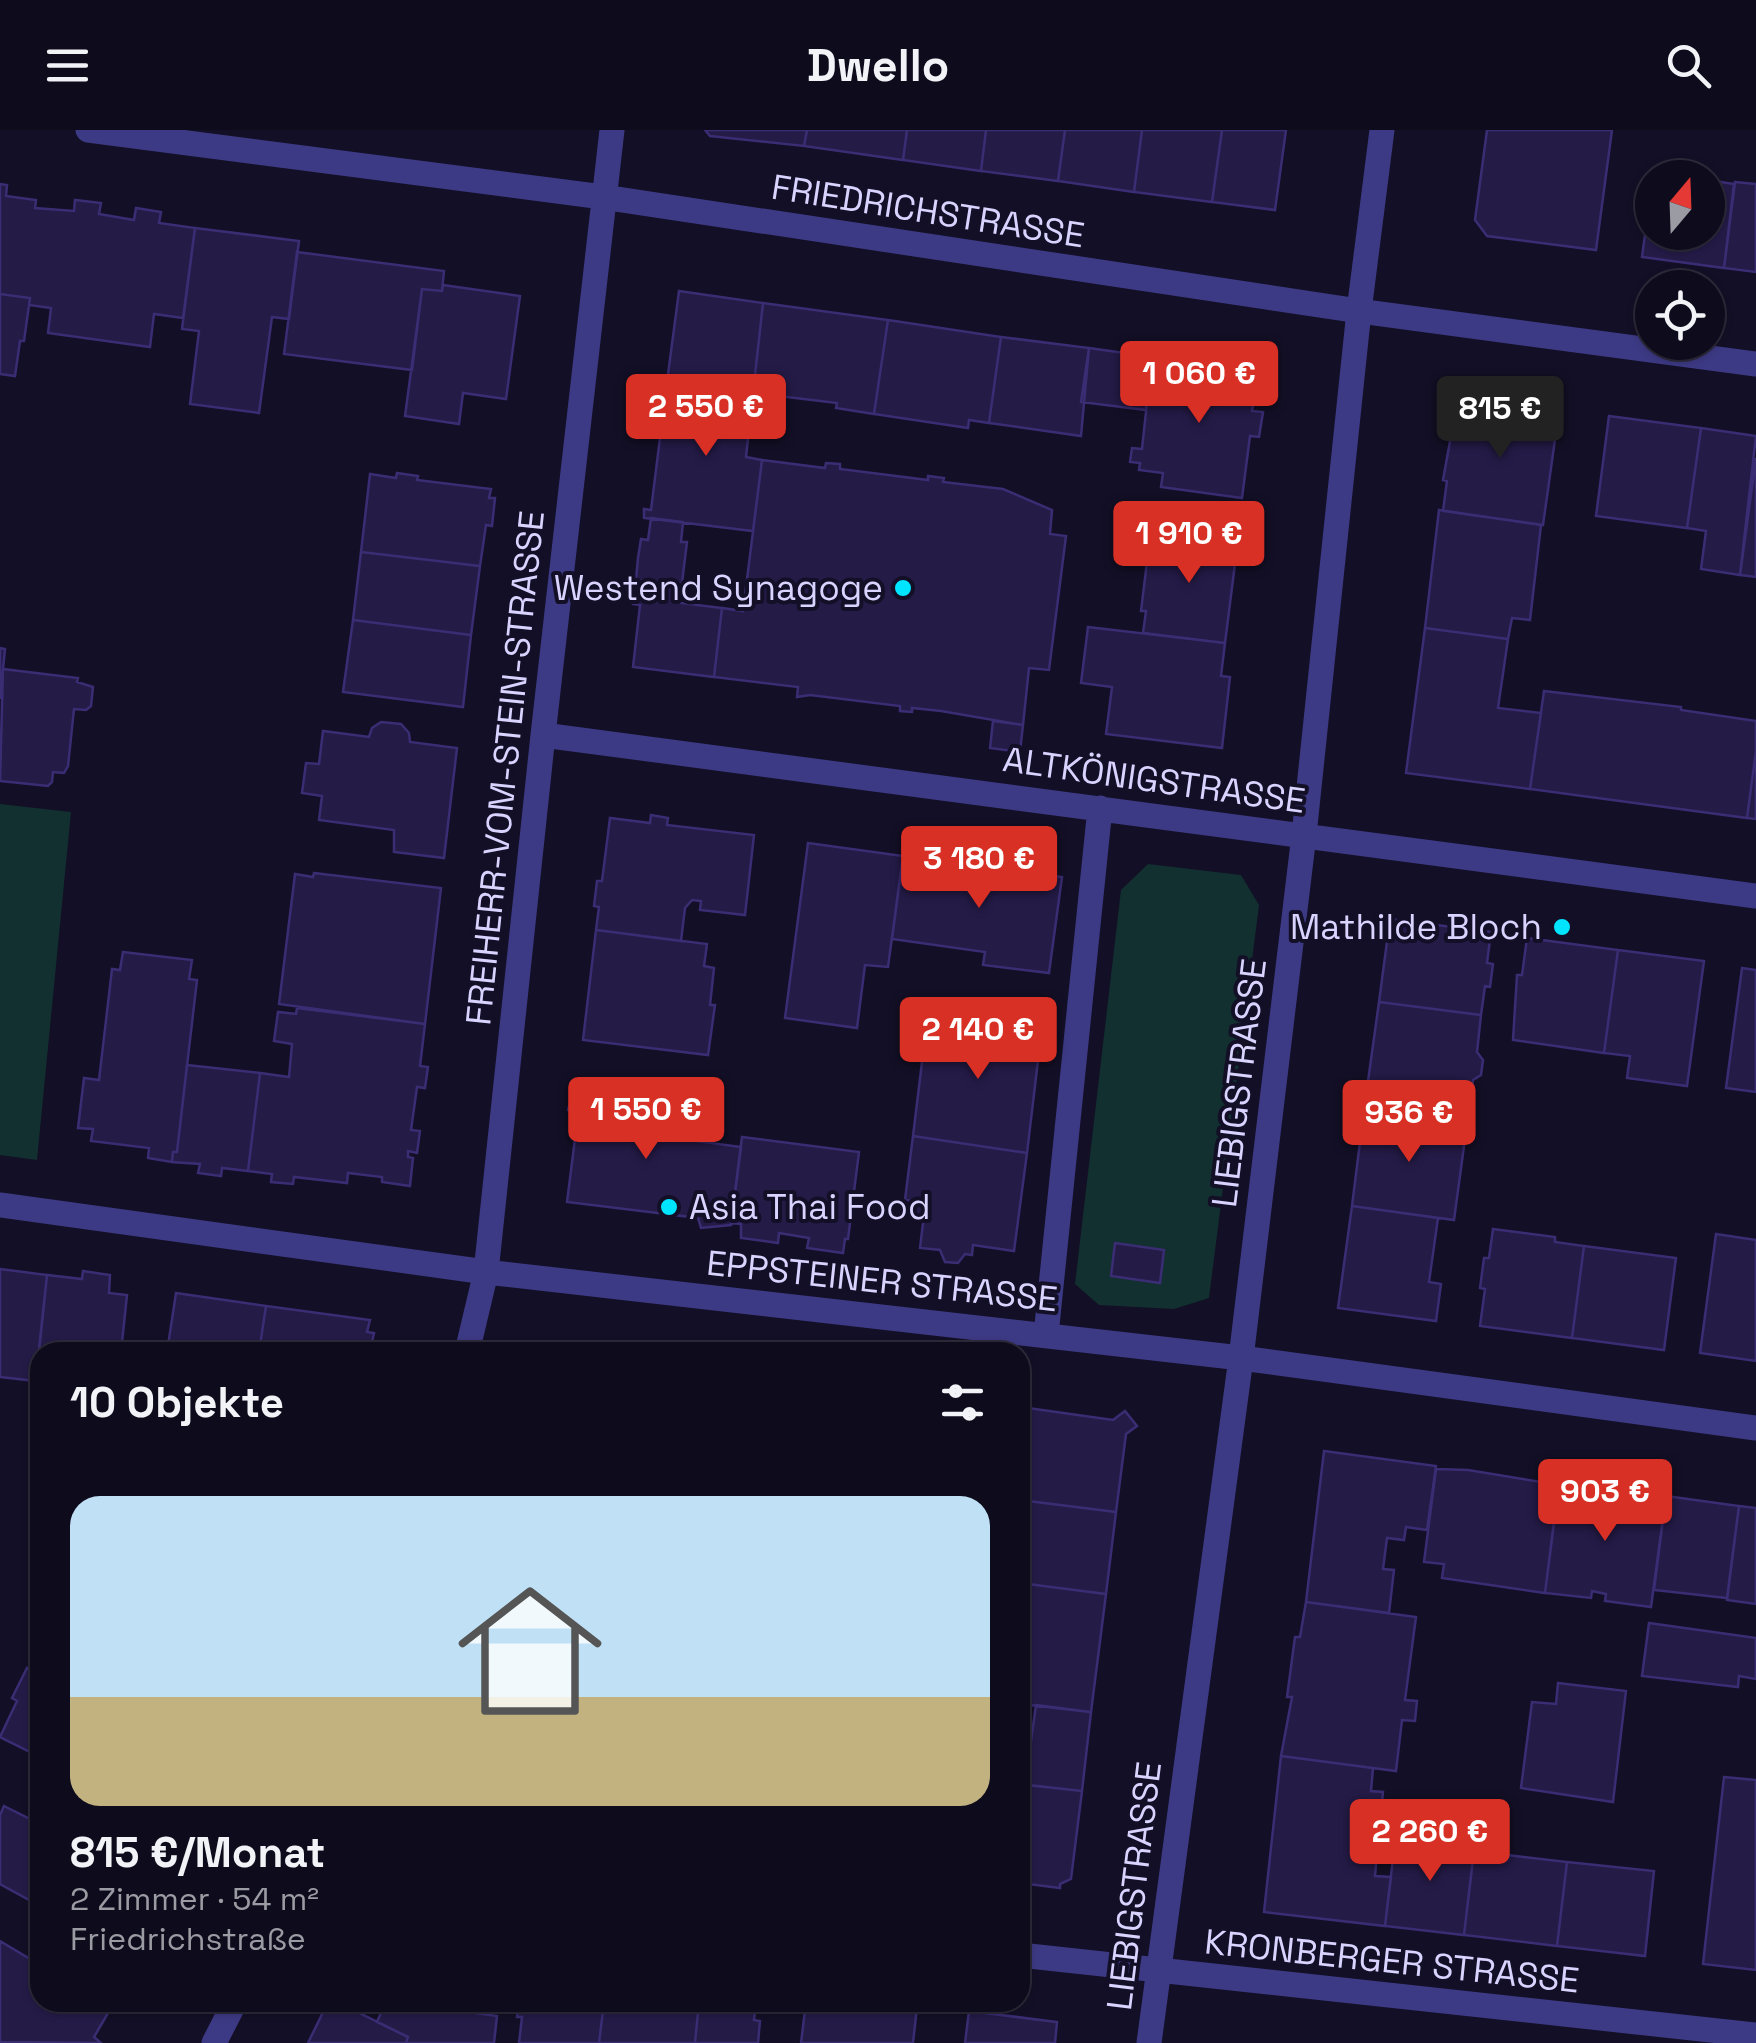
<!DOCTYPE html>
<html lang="de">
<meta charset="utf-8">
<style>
body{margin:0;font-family:"Space Grotesk",sans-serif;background:#171425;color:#f1f3f6;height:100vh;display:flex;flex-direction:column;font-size:38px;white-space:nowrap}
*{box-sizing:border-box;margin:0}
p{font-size:32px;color:#9b9ba3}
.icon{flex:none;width:55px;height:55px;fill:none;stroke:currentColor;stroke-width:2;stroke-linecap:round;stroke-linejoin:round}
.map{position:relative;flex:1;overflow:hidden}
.details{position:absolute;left:30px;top:1212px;width:1000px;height:670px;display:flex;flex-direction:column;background:#0e0b1c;border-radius:30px;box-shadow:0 2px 8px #0004,0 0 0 2px #2e2b3b}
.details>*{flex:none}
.needle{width:65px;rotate:19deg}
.controls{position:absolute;left:1635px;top:30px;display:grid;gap:20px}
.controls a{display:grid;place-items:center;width:90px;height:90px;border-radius:50%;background:#0e0b1c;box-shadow:0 2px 8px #0004,0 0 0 2px #2e2b3b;font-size:50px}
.price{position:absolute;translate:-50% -85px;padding:0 22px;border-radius:10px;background:#d93025;color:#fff;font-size:32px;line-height:65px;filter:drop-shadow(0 2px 5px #0008)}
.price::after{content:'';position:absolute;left:50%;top:60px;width:30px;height:22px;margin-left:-15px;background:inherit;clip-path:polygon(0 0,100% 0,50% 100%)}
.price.on{background:#222;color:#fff}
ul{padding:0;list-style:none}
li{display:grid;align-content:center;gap:20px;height:530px;padding:0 40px}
li span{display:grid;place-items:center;height:310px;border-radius:30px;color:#555}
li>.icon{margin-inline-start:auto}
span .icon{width:180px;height:180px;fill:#fffc;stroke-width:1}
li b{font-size:42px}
h2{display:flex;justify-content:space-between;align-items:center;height:120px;padding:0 40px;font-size:42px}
header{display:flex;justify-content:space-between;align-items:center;height:130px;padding:0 40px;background:#0e0b1c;font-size:45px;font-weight:600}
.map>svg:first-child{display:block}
.green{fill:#12302f}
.building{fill:#241b47;stroke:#3b2d73;stroke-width:2.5}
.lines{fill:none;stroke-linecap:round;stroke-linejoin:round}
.minor{stroke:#3d3a85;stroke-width:25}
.poi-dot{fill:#00e5ff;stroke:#130f26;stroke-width:4}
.labels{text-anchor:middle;stroke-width:8;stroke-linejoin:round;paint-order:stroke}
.street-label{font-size:35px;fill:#d9d4ff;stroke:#130f26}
.poi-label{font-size:35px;fill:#d9d4ff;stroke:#130f26;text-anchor:end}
</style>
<header><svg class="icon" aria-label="menu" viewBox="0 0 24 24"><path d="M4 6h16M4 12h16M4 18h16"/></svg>Dwello<svg class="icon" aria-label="search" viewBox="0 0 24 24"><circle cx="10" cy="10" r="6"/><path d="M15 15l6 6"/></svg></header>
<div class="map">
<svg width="1756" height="1913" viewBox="0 0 1756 1913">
<rect width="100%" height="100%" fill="#130f26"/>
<path class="green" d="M 0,674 L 71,682 L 37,1030 L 0,1025 Z
M 1148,734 L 1241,745 L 1259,775 L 1209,1168 L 1174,1179 L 1099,1175 L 1075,1154 L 1121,760 Z"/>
<path class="building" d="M 705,0 L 807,0 L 804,16 L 710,6 Z
M 807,0 L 907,0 L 903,30 L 804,16 Z
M 907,0 L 986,0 L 981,41 L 903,30 Z
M 986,0 L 1065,0 L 1058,51 L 981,41 Z
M 1065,0 L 1142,0 L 1134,62 L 1058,51 Z
M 1142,0 L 1222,0 L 1212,72 L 1134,62 Z
M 1222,0 L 1286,0 L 1275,80 L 1212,72 Z
M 1487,0 L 1612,0 L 1596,120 L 1487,106 L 1475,90 Z
M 1708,50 L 1734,54 L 1724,138 L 1642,127 L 1652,52 L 1652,102 L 1708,102 Z
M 1735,52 L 1756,54 L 1756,142 L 1724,138 Z
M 0,54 L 7,55 L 6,66 L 36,70 L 35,78 L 74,81 L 75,70 L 101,73 L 99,84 L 134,90 L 136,78 L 161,82 L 159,93 L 195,98 L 183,188 L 154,184 L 150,217 L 48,203 L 51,178 L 29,175 L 30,168 L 0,164 Z
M 195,98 L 299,111 L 289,189 L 272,187 L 259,283 L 190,274 L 199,201 L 182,199 Z
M 297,122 L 444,141 L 442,161 L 422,159 L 412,240 L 284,224 Z
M 443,155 L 520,166 L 506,269 L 463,263 L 459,294 L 405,286 L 422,159 L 442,161 Z
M 679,161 L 763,173 L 753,263 L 667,252 Z
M 0,164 L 30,168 L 24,211 L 20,211 L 15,246 L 0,244 Z
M 763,173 L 888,190 L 874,284 L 836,278 L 837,273 L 753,263 Z
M 888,190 L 1001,207 L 989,293 L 969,290 L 968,298 L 874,284 Z
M 1001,207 L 1089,218 L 1081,306 L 989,293 Z
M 1089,218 L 1153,227 L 1146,280 L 1081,272 Z
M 1152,226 L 1259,240 L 1252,281 L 1263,282 L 1259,307 L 1250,306 L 1242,368 L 1161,357 L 1163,343 L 1139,340 L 1140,333 L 1130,332 L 1132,318 L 1142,319 Z
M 667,252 L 753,263 L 746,327 L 762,330 L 753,401 L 644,388 L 644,379 L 651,380 Z
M 1458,267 L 1559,281 L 1543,395 L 1443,381 L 1447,351 L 1443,350 Z
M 1609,286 L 1701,298 L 1687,398 L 1596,386 Z
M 1701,298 L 1756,306 L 1740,445 L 1701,439 L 1706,401 L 1687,398 Z
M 1756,328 L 1756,447 L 1740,445 Z
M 762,330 L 825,338 L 826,333 L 840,334 L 840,339 L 928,350 L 928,346 L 944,348 L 943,352 L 1003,359 L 1052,380 L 1050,404 L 1066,406 L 1049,540 L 1029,538 L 1023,595 L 941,581 L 912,578 L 912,582 L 900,581 L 900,576 L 810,565 L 797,567 L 798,557 L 714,547 L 722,478 L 743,481 Z
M 397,343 L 418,346 L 417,350 L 491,359 L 489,368 L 495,368 L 492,396 L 486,395 L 480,436 L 361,422 L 370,344 L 396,348 Z
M 1439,380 L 1541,395 L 1530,490 L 1512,488 L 1508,509 L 1425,498 Z
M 651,388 L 683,392 L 681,412 L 687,412 L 682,453 L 675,453 L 673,472 L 722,478 L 714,547 L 633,537 L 640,475 L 633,474 L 634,467 L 641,467 L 642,451 L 636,449 L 638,428 L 641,409 L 648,410 Z
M 1151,399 L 1238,410 L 1225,513 L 1143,503 L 1146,481 L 1141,481 Z
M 361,422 L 480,436 L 471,505 L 353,490 Z
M 353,490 L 471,505 L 463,577 L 343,562 Z
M 1088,497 L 1225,513 L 1221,546 L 1230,547 L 1222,618 L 1106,604 L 1112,557 L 1081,553 Z
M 1425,498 L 1508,509 L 1498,578 L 1541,583 L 1530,659 L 1406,643 Z
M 0,518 L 5,519 L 0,569 Z
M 3,539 L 78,548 L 77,552 L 93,557 L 91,576 L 86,580 L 74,579 L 68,636 L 64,643 L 53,642 L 52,652 L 48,656 L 0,651 Z
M 1544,561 L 1681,577 L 1681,580 L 1756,591 L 1756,621 L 1747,688 L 1530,659 Z
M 993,591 L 1023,595 L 1020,622 L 990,618 Z
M 381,592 L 401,594 L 409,603 L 410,612 L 457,618 L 444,728 L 394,722 L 394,700 L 319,690 L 322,666 L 302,663 L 306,633 L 319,634 L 323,601 L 369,607 L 372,598 Z
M 1756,621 L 1756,689 L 1747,688 Z
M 651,685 L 668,688 L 667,695 L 754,705 L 745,785 L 700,780 L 701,771 L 692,770 L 685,778 L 681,811 L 596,800 L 599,777 L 594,776 L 597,751 L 602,751 L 610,688 L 650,693 Z
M 808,713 L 903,726 L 888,837 L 865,835 L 857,898 L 785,888 Z
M 903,726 L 1062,747 L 1049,843 L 983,835 L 985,822 L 892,809 Z
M 314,743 L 441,758 L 425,894 L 279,874 L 295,744 L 313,747 Z
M 1390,789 L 1491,802 L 1487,833 L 1493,834 L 1490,857 L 1485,856 L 1481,885 L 1379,872 Z
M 596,800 L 707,814 L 704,836 L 714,838 L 710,875 L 715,875 L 708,925 L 583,910 Z
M 1527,808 L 1618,820 L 1604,923 L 1513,910 L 1517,845 L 1522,845 Z
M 1618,820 L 1704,831 L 1687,956 L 1627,948 L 1630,926 L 1604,923 Z
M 123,822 L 192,830 L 189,849 L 197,850 L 177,1022 L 173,1022 L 172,1032 L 148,1028 L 149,1018 L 91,1011 L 93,999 L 78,998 L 84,948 L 99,950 L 112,839 L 120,840 Z
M 1742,838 L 1756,840 L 1756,962 L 1726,958 Z
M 1379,872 L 1481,885 L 1477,922 L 1483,930 L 1481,945 L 1473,950 L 1467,994 L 1364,980 Z
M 297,878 L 425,894 L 420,936 L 428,937 L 425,958 L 417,957 L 411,1000 L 420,1001 L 417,1023 L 408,1021 L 408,1027 L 413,1028 L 410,1056 L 382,1052 L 382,1047 L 348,1043 L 347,1053 L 294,1047 L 293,1054 L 271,1052 L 272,1044 L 248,1041 L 260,943 L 289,947 L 292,914 L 274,911 L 278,882 L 296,884 Z
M 928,883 L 1042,897 L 1027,1023 L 913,1006 Z
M 187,935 L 260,943 L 248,1041 L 222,1038 L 221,1046 L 198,1043 L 200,1034 L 172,1032 L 173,1022 L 177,1022 Z
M 581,955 L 656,966 L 651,1005 L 741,1017 L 731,1095 L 701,1098 L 698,1088 L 567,1072 L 578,985 L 568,980 L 574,958 L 581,959 Z
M 1364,980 L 1467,994 L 1454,1090 L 1352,1076 Z
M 913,1006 L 1027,1023 L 1014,1121 L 973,1115 L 972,1125 L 965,1124 L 958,1133 L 945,1132 L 940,1120 L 920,1118 L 924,1085 L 912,1083 L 914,1071 L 905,1070 Z
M 742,1007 L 859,1022 L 848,1109 L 845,1109 L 843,1123 L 807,1118 L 809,1108 L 779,1103 L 778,1113 L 741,1108 L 741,1094 L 731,1093 Z
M 1352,1076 L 1438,1088 L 1429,1152 L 1441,1154 L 1436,1191 L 1338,1178 Z
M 1493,1099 L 1555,1107 L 1555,1112 L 1584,1116 L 1572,1208 L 1480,1196 L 1485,1159 L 1480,1158 L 1484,1128 L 1489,1128 Z
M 1716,1104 L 1756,1110 L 1756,1231 L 1700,1223 Z
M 1115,1113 L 1164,1120 L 1160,1153 L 1111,1146 Z
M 1584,1116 L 1676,1128 L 1664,1220 L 1572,1208 Z
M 0,1139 L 47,1145 L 36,1251 L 0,1247 Z
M 83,1141 L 110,1145 L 109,1163 L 127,1165 L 121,1222 L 40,1222 L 40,1248 L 36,1247 L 47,1145 L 82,1149 Z
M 176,1163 L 266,1176 L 259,1222 L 167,1222 Z
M 266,1176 L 370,1190 L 367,1202 L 374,1203 L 370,1222 L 259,1222 Z
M 1028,1278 L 1113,1290 L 1125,1281 L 1137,1296 L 1126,1304 L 1116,1382 L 1020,1370 L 1020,1315 L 1024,1282 Z
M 1324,1321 L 1436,1336 L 1427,1400 L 1406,1397 L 1404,1410 L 1387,1408 L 1383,1439 L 1394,1440 L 1389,1483 L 1306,1472 Z
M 1436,1339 L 1468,1340 L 1559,1355 L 1545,1463 L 1442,1448 L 1444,1434 L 1424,1432 Z
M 1559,1352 L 1666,1366 L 1651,1477 L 1605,1471 L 1606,1464 L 1592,1461 L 1591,1468 L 1545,1463 Z
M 1666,1366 L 1739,1376 L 1727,1468 L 1654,1460 Z
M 1020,1370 L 1116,1382 L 1106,1464 L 1020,1453 Z
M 1739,1376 L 1756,1378 L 1756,1474 L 1727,1470 Z
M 1020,1453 L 1106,1464 L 1091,1582 L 1020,1574 L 1030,1470 L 1020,1469 Z
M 1306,1472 L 1416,1487 L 1405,1570 L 1417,1571 L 1415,1591 L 1402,1590 L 1396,1641 L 1281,1626 L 1292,1567 L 1287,1567 L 1295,1507 L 1300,1507 Z
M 1649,1493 L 1756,1508 L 1756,1549 L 1739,1546 L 1738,1557 L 1642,1546 Z
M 27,1538 L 40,1544 L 40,1627 L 0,1607 L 17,1571 L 12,1568 Z
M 1558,1553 L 1626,1561 L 1613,1672 L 1521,1658 L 1532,1572 L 1556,1574 Z
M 1036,1575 L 1091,1582 L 1082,1661 L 1025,1655 Z
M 1281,1626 L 1373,1638 L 1371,1661 L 1383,1662 L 1375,1746 L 1391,1747 L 1385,1796 L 1264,1782 Z
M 1724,1647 L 1756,1650 L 1756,1840 L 1703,1834 Z
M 1020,1654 L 1082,1661 L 1071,1749 L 1060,1754 L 1060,1758 L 1020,1753 Z
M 4,1676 L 40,1694 L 40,1776 L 0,1754 L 0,1685 Z
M 1396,1703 L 1475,1712 L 1464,1805 L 1385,1796 Z
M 1474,1721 L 1567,1732 L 1557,1816 L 1464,1805 Z
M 1567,1732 L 1654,1741 L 1645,1826 L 1557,1816 Z
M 0,1811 L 40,1835 L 40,1872 L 102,1872 L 111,1878 L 94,1907 L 101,1913 L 0,1912 Z
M 328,1872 L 337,1872 L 408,1907 L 406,1913 L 308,1913 Z
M 386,1872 L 476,1872 L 475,1883 L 497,1886 L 494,1913 L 406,1913 L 408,1907 L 377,1892 Z
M 519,1872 L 604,1872 L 599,1913 L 519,1913 L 522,1887 L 517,1887 Z
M 604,1872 L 699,1872 L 695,1913 L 599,1913 Z
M 699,1872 L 756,1872 L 754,1890 L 760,1891 L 758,1913 L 695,1913 Z
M 806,1872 L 882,1872 L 917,1877 L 913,1913 L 801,1913 Z
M 969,1881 L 1057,1892 L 1055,1913 L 965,1913 Z"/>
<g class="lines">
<path class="minor" d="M 88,0 L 603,67 L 1359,181 L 1756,234
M 543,605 L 1756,766
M 0,1075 L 486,1142 L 1241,1228 L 1756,1298
M 1046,1205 L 1100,678
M 467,1222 L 486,1142 L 543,605 L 612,0
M 1020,1825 L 1756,1905
M 214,1913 L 235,1872
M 1149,1913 L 1241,1228 L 1304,705 L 1359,181 L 1382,0"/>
</g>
<g class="poi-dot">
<circle cx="903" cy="458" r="10"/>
<circle cx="1562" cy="797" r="10"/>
<circle cx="669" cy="1077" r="10"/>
</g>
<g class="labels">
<g class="street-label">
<text transform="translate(928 81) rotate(9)" y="12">FRIEDRICHSTRASSE</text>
<text transform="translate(505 638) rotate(-84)" y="12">FREIHERR-VOM-STEIN-STRASSE</text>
<text transform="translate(1154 650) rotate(8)" y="12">ALTKÖNIGSTRASSE</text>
<text transform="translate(1239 953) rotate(-83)" y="12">LIEBIGSTRASSE</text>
<text transform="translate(882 1151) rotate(6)" y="12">EPPSTEINER STRASSE</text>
<text transform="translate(1134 1756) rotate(-83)" y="12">LIEBIGSTRASSE</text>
<text transform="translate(1392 1831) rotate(6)" y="12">KRONBERGER STRASSE</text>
</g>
<g class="poi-label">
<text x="883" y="470">Westend Synagoge</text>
<text x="1542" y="809">Mathilde Bloch</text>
<text x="689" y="1089" text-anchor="start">Asia Thai Food</text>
</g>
</g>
</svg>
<div class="controls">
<a><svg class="needle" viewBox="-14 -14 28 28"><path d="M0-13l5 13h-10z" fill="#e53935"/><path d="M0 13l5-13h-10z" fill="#9b9ba3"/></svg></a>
<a><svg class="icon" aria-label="locate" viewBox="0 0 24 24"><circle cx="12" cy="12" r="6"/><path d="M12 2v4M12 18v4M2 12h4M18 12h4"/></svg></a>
</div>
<b class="price" style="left:1199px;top:296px">1 060 €</b>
<b class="price" style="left:706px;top:329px">2 550 €</b>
<b class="price on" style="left:1500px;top:331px">815 €</b>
<b class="price" style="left:1189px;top:456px">1 910 €</b>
<b class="price" style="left:979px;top:781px">3 180 €</b>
<b class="price" style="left:978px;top:952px">2 140 €</b>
<b class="price" style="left:646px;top:1032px">1 550 €</b>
<b class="price" style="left:1409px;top:1035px">936 €</b>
<b class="price" style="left:1605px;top:1414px">903 €</b>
<b class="price" style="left:1430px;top:1754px">2 260 €</b>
<section class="details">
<h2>10 Objekte<svg class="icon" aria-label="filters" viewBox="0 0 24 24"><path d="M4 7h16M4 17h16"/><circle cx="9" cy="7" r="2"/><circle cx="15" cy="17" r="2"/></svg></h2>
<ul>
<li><span style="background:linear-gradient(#bfe0f5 65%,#c2b280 0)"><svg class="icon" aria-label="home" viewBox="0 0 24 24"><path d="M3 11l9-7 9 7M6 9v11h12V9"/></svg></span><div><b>815 €/Monat</b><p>2 Zimmer · 54 m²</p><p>Friedrichstraße</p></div></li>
</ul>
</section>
</div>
